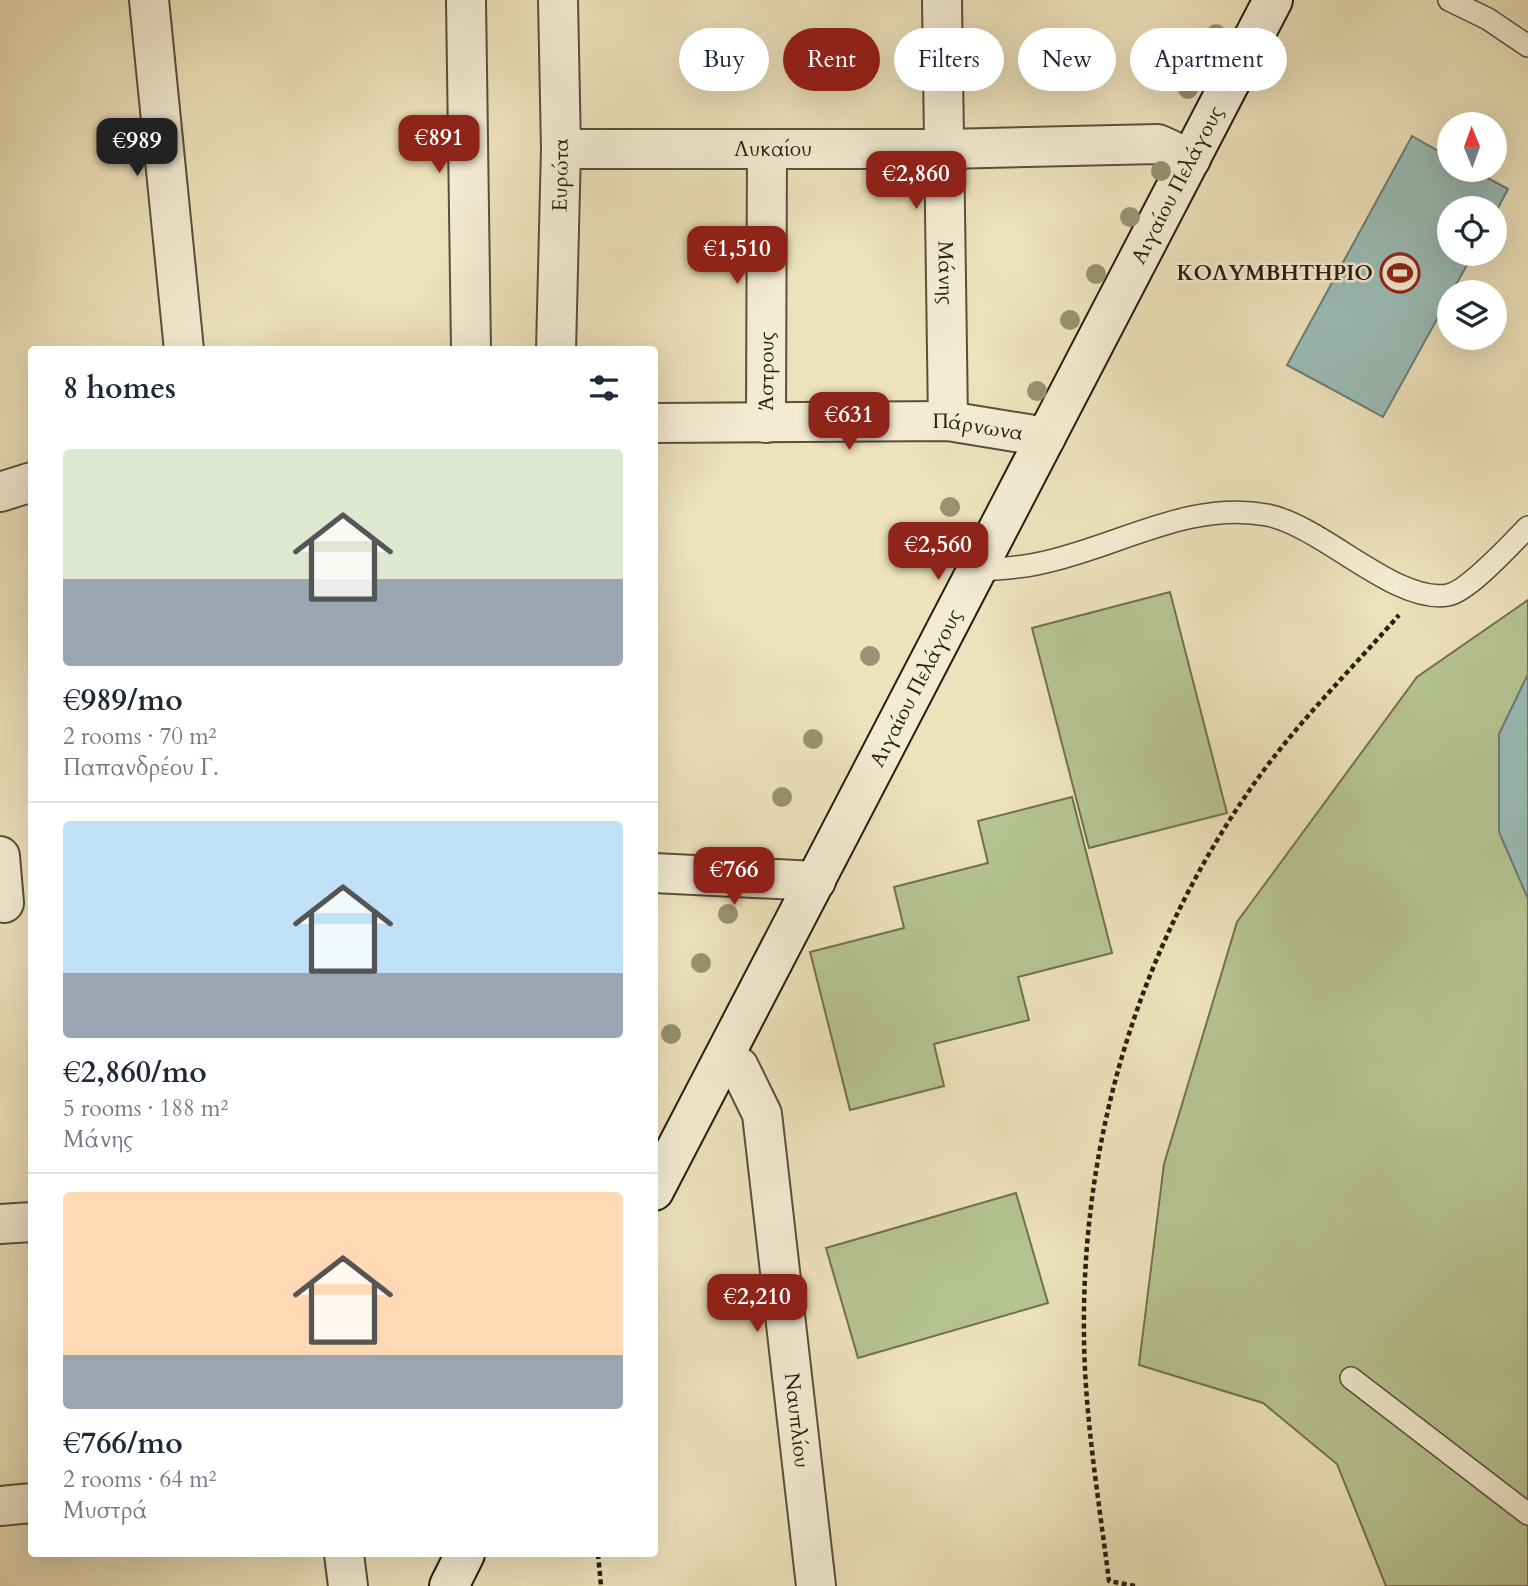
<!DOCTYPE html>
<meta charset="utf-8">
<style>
body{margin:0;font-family:Cardo,serif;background:#f6f6f7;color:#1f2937;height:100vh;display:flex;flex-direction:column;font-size:26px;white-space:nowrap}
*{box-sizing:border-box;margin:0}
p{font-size:23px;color:#747a83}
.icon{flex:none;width:38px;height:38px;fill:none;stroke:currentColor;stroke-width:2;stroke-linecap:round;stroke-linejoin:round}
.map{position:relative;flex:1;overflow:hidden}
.drawer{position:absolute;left:28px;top:346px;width:630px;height:1211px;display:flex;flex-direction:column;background:#fff;border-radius:7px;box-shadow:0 7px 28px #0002}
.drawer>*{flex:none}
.guide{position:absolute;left:679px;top:28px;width:665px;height:63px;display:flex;gap:14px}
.needle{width:46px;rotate:359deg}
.buttons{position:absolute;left:1437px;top:112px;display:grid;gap:14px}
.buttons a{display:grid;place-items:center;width:70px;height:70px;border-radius:50%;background:#fff;box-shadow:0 7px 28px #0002;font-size:35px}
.price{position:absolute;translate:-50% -60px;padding:0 16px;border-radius:14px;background:#8f2418;color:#fff;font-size:23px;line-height:46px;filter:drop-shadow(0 2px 4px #0008)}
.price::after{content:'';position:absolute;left:50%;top:42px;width:21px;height:16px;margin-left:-10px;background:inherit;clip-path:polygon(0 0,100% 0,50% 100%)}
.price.current{background:#222;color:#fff}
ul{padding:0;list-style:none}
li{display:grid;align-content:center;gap:14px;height:371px;padding:0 35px}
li+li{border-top:2px solid #e0e1e3}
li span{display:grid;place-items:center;height:217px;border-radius:7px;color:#555}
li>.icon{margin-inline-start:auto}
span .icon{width:126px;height:126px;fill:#fffc;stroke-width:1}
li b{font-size:30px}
h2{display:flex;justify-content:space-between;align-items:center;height:84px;padding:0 35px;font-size:30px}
.pill{padding:0 24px;border-radius:32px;background:#fff;box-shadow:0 7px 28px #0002;font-size:24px;line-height:63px}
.pill.current{background:#8f2418;color:#fff}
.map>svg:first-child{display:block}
.green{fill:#b6c492;stroke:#707150;stroke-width:2}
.water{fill:#9abcb7;stroke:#6d7d74;stroke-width:2}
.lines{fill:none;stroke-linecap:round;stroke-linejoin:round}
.lane-casing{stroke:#5b4f3a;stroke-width:24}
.street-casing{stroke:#5b4f3a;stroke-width:42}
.secondary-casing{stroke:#2a1e0f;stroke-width:42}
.path{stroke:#2a1e0f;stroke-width:4.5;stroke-dasharray:5 3.5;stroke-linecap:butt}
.lane{stroke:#f3ecd3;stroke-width:21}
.street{stroke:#f3ecd3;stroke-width:38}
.secondary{stroke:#f3ecd3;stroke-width:38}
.tree{fill:#999272}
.labels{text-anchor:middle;stroke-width:5;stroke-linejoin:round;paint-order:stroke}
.street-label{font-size:21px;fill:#2a1e0f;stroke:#f3ecd3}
.poi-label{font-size:21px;font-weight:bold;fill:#2a1e0f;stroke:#f3ecd3;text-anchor:end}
</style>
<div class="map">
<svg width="1528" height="1586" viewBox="0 0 1528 1586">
<rect width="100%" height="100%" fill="#ede2bb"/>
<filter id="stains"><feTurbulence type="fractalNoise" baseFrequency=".00286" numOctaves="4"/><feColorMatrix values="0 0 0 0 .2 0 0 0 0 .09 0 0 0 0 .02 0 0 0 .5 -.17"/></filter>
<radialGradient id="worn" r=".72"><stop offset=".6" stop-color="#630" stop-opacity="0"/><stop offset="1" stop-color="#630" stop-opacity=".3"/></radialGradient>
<path class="green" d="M 1170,592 L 1227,813 L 1089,848 L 1032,628 Z
M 1528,600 L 1528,1586 L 1386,1586 L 1337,1464 L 1263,1403 L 1139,1365 L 1164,1164 L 1237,922 L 1417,677 Z
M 1072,797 L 1112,953 L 1018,977 L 1029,1020 L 934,1044 L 944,1086 L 850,1110 L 810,952 L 904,928 L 894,887 L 988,863 L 978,821 Z
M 1016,1193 L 1048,1303 L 858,1358 L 826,1248 Z"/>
<path class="water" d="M 1412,136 L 1449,157 L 1449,170 L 1473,170 L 1508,189 L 1495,214 L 1494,208 L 1449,208 L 1449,254 L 1473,254 L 1383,417 L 1287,365 Z
M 1528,674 L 1528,899 L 1499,832 L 1499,734 Z"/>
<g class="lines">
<g class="lane-casing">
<path id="lane" d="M 1449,0 L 1488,19 L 1528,46
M 978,570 C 999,569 1020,568 1041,563 C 1115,548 1189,500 1267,515 C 1323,526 1395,604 1448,595 C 1469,591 1512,543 1528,527
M 1351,1378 L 1528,1514"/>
</g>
<g class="street-casing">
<g id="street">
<path d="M 149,0 L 184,350"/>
<path d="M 466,0 L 471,350"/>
<path id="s1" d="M 942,0 L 948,421"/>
<path id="s2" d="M 561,149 L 945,149 L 1158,144 L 1191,159"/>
<path id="s3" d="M 556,350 L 561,149 L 558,0"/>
<path id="s4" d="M 654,423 L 948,421 L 1046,437"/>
<path id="s5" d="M 766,423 L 767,149"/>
<path d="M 0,492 L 32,482"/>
<path d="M 0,856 L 4,903"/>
<path d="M 654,873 L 816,881"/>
<path id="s6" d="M 723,1060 L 739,1067 L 762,1114 L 816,1586"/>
<path d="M 0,1224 L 32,1222"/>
<path d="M 0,1506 L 32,1503"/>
<path d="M 344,1554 L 348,1586"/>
</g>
</g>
<g class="secondary-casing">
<g id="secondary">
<path id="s7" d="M 654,1191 L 1273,0"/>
<path d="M 449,1586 L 465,1554"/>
</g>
</g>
<path class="path" d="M 598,1554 L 601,1586
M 1135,1586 L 1109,1581 C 1099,1501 1085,1419 1084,1338 C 1081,1141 1138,950 1251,788 C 1294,726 1349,672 1399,615"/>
<use href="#lane" class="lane"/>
<use href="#street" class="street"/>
<use href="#secondary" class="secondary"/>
</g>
<g class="tree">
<circle cx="1216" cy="34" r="10"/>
<circle cx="1188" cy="89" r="10"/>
<circle cx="1161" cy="171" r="10"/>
<circle cx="1130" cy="217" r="10"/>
<circle cx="1096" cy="274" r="10"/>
<circle cx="1070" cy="320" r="10"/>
<circle cx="1037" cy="391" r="10"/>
<circle cx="950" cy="507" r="10"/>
<circle cx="870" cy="656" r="10"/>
<circle cx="813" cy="739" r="10"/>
<circle cx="782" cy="797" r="10"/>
<circle cx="728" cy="914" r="10"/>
<circle cx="701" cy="963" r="10"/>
<circle cx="671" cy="1034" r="10"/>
</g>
<defs>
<g id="stadium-ring" transform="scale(2.0125)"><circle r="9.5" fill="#f3ecd3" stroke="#8f2418" stroke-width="1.5"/><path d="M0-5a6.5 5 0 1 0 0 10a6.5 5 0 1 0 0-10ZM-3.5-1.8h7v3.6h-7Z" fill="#8f2418"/></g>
</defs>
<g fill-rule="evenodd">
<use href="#stadium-ring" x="1400" y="273"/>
</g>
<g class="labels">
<g class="street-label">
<text dy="7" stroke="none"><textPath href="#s2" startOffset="212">Λυκαίου</textPath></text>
<text dy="7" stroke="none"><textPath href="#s3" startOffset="175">Ευρώτα</textPath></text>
<text dy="7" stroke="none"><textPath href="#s7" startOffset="1134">Αιγαίου Πελάγους</textPath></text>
<text dy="7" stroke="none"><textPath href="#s1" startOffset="273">Μάνης</textPath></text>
<text dy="7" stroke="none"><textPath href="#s5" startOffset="52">Άστρους</textPath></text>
<text dy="7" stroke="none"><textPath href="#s4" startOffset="324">Πάρνωνα</textPath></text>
<text dy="7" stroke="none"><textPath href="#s7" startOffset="567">Αιγαίου Πελάγους</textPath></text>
<text dy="7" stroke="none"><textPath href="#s6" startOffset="378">Ναυπλίου</textPath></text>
</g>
<g class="poi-label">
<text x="1373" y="280">ΚΟΛΥΜΒΗΤΗΡΙΟ</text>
</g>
</g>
<rect width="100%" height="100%" filter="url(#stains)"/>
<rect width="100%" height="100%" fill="url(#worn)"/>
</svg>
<div class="buttons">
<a><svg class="needle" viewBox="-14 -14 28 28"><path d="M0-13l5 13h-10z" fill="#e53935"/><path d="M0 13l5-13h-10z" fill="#747a83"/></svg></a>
<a><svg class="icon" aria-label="locate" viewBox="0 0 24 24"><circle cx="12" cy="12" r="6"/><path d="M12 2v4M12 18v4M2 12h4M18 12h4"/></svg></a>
<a><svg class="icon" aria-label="layers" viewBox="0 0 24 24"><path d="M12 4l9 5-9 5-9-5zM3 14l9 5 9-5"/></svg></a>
</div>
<b class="price" style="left:439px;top:175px">€891</b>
<b class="price current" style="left:137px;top:178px">€989</b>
<b class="price" style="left:916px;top:211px">€2,860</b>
<b class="price" style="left:737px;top:286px">€1,510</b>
<b class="price" style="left:849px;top:452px">€631</b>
<b class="price" style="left:938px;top:582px">€2,560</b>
<b class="price" style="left:734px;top:907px">€766</b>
<b class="price" style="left:757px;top:1334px">€2,210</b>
<div class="guide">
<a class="pill">Buy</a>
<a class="pill current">Rent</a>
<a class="pill">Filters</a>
<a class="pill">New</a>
<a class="pill">Apartment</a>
</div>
<section class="drawer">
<h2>8 homes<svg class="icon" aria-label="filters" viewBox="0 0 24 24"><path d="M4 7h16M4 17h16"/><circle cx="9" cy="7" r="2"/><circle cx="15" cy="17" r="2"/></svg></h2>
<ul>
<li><span style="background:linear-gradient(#dfe7d0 60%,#9aa5b1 0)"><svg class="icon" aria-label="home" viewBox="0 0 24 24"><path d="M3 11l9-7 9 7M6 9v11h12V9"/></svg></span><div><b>€989/mo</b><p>2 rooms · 70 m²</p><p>Παπανδρέου Γ.</p></div></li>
<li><span style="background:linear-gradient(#bfe0f5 70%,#9aa5b1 0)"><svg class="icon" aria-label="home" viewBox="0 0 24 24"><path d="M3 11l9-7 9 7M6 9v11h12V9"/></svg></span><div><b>€2,860/mo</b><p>5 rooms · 188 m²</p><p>Μάνης</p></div></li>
<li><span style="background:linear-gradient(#ffd9b3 75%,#9aa5b1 0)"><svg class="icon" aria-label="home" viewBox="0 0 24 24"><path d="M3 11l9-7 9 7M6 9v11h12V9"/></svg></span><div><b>€766/mo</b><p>2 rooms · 64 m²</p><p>Μυστρά</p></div></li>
</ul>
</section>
</div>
